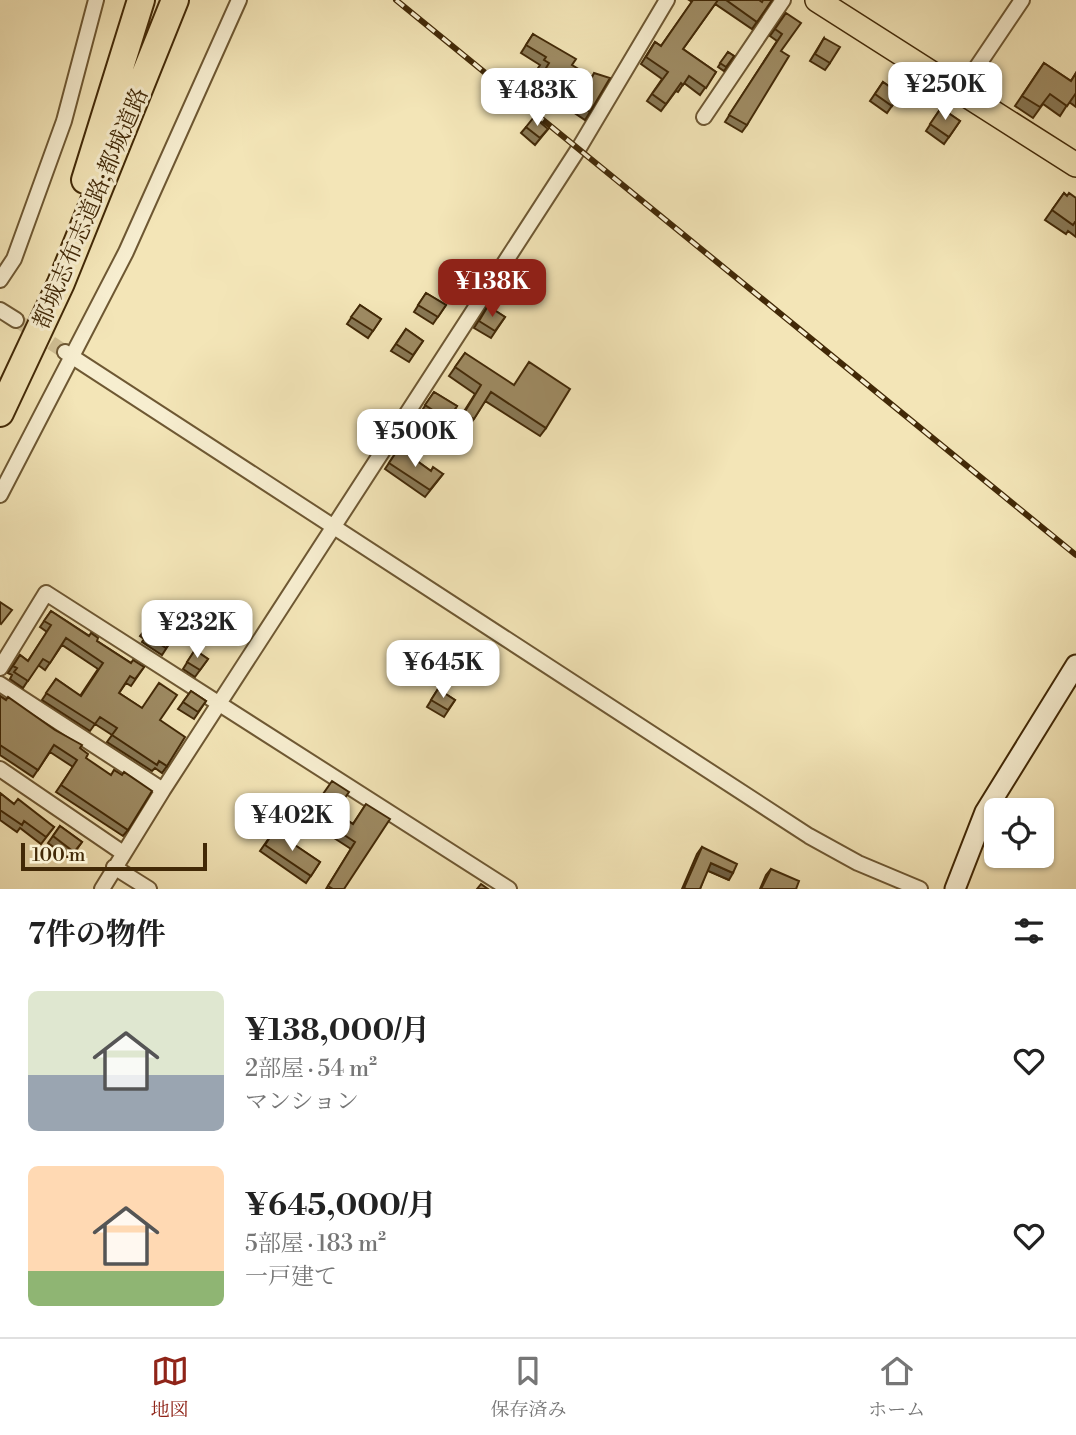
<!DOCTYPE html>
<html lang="ja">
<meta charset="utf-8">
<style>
body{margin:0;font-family:"Libre Bodoni","Noto Serif JP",serif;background:#f2f2f2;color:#222;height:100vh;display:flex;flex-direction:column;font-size:26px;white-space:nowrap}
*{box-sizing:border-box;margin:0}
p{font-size:23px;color:#767676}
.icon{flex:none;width:38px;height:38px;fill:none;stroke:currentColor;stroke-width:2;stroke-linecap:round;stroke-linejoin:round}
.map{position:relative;height:889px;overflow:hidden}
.drawer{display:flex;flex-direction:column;background:#fff;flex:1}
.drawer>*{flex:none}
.tools{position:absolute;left:984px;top:798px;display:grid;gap:14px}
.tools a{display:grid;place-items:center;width:70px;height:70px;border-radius:10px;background:#fff;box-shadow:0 2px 5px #0004;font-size:35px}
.scale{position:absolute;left:21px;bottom:18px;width:186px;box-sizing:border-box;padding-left:7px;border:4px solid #422907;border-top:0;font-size:19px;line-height:24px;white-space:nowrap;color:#422907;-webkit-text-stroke:5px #f7eed0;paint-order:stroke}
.price{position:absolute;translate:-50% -60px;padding:0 16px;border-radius:14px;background:#fff;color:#222;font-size:23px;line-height:46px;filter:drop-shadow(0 2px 4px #0008)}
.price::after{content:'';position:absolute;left:50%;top:42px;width:21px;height:16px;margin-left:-10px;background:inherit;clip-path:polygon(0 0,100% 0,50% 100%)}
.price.current{background:#8f2418;color:#fff}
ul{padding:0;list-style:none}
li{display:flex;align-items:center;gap:21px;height:175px;padding:0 28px}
li span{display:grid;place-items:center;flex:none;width:196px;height:140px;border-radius:10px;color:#555}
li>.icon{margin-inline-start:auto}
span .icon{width:84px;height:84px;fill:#fffc;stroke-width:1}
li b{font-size:30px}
h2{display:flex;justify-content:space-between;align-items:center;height:84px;padding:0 28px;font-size:30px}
.dock{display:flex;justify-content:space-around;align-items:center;height:98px;border-top:2px solid #e0e0e0;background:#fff;font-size:19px;color:#767676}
.dock a{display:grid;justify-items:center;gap:4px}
.dock .current{color:#8f2418}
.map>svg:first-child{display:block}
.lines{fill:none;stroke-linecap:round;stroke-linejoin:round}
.street-tunnel{stroke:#d0bf94;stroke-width:14;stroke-dasharray:14 7;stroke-linecap:butt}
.street-casing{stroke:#6e5833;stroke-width:18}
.secondary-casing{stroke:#422907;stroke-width:23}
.primary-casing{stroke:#422907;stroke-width:26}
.highway-casing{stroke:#422907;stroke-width:30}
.street{stroke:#f7eed0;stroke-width:14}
.secondary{stroke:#f7eed0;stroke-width:19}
.primary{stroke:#f3e5b7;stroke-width:23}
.highway{stroke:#f3e5b7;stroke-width:26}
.rail-casing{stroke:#422907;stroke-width:6}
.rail{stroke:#f7eed0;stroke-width:3.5;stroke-dasharray:10;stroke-linecap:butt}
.wall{fill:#887855;stroke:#422907;stroke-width:2}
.shaded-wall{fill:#6f6145;stroke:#422907;stroke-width:2}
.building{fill:#9e8b63;stroke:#422907;stroke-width:2}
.labels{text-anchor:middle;stroke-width:6;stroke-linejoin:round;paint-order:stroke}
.street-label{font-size:23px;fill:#422907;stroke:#f7eed0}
</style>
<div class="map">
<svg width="1076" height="889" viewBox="0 0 1076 889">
<rect width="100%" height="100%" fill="#f3e5b7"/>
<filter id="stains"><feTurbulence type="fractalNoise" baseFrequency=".00286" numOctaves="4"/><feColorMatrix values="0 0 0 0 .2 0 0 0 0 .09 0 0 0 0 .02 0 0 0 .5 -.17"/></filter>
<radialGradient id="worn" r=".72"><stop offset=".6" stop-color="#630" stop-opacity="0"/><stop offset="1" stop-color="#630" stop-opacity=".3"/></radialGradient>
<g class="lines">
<path class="street-tunnel" d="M 16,320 L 65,352"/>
<g class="street-casing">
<path id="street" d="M 960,92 L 1022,0
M 704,117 L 783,0
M 0,280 L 14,259 L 64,121 L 96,0
M 0,310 L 16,320
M 65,352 L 809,836 L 858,863 L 920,889
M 0,495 L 126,252 L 239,0
M 0,668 L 46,593 L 509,889
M 0,684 L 163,790
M 0,769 L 123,853
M 114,867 L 149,889
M 102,889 L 163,790 L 579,148 L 667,0"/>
</g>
<g class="secondary-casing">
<path id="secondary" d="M 955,889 L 985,812 L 1076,665"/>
</g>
<g class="primary-casing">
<path id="primary" d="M 817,0 L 1076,165"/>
</g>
<g class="highway-casing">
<path id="highway" d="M 85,180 L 141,0
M 0,413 L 61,283 L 175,0"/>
</g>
<use href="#street" class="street"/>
<use href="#secondary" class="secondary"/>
<use href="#primary" class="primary"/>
<use href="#highway" class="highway"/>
<g class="rail-casing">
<path id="rail" d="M 396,0 L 1076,555"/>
</g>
<use href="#rail" class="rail"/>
</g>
<path class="wall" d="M 689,0 L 759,0 L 762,2 L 772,0 L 752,29 L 715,4 L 683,49 L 716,72 L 700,95 L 684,83 L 678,92 L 676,91 L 661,111 L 647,101 L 662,79 L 641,64 L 655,42 L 661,46 L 692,2 Z
M 786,13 L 781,51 L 747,125 L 742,132 L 725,122 L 777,41 L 770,36 Z
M 533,34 L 572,65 L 590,112 L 585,120 L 549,96 L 541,105 L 529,96 L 542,77 L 541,76 L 544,71 L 538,68 L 540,65 L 521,53 Z
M 824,38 L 830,63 L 825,70 L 810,61 Z
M 728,52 L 734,56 L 724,71 L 718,67 Z
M 1044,63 L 1071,81 L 1076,73 L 1076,107 L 1069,102 L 1060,116 L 1043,104 L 1033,118 L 1015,106 Z
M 883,82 L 900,94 L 887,113 L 870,101 Z
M 941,108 L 960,121 L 944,144 L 926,131 Z
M 526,127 L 548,129 L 535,145 L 521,133 Z
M 1064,193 L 1067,196 L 1076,198 L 1076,237 L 1068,231 L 1066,234 L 1045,220 Z
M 426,293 L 446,305 L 433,324 L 414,312 Z
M 360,305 L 381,319 L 368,338 L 347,324 Z
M 488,306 L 505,317 L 491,338 L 474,328 Z
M 406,329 L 423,341 L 409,362 L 391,351 Z
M 465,353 L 546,428 L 540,436 L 485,401 L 468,428 L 458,421 L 475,394 L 449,376 Z
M 434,392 L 457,406 L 443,426 L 421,412 Z
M 399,448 L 431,471 L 443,474 L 425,497 L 385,469 Z
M 165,604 L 162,625 L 169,636 L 173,638 L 162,655 L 142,642 L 144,639 L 140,636 Z
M 51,611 L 131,663 L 144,667 L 131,686 L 126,683 L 119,693 L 160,720 L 167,766 L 162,773 L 155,768 L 152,771 L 107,742 L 112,735 L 95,724 L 90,731 L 42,700 L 56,679 L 80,696 L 98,669 L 62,645 L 45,670 L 38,665 L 23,688 L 10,679 L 12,675 L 8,673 L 20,655 L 28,661 L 47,632 L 40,627 Z
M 195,650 L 208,659 L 195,677 L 183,669 Z
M 438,689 L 455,700 L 444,717 L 427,707 Z
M 191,691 L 206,701 L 194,719 L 178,709 Z
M 0,696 L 80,748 L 128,830 L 123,836 L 56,792 L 73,767 L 50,752 L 33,777 L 0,755 Z
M 0,793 L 14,804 L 54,827 L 41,844 L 20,828 L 17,832 L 0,820 Z
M 313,802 L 335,812 L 353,824 L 366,804 L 344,889 L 326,889 L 351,849 L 317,827 L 314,831 L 299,822 Z
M 60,826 L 82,842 L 70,859 L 48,843 Z
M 274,831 L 320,862 L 306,883 L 260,851 Z
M 702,847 L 729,880 L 707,870 L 700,889 L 682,889 L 697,854 Z
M 771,869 L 796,889 L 760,889 L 766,875 Z"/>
<path class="shaded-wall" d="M 711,863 L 733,873 L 729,880 L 706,870 Z"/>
<path class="building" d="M 693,0 L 718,0 L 683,49 L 716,72 L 706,88 L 689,76 L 683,85 L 681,83 L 666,104 L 652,94 L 668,72 L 646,57 L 655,42 L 661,46 Z
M 726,0 L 759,0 L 762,2 L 763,0 L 772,0 L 757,22 Z
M 786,13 L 801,23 L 781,51 L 789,56 L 747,125 L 729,115 L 782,34 L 775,29 Z
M 533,34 L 576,59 L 572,65 L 592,77 L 594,73 L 610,78 L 590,112 L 554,88 L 547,98 L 534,88 L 548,70 L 546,68 L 549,63 L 544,60 L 546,57 L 526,45 Z
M 824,38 L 840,47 L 830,63 L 815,54 Z
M 728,52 L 734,56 L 726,67 L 720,63 Z
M 1044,63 L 1071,81 L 1076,73 L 1076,93 L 1067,106 L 1050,94 L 1040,107 L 1022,96 Z
M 883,82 L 900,94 L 892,106 L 875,94 Z
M 941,108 L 960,121 L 949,137 L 930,124 Z
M 534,117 L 548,129 L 540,138 L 526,127 Z
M 1064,193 L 1067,196 L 1069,193 L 1076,198 L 1076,222 L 1075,222 L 1073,225 L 1052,210 Z
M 426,293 L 446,305 L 438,317 L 418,305 Z
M 360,305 L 381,319 L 373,331 L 351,317 Z
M 488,306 L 505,317 L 495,331 L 479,321 Z
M 406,329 L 423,341 L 413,355 L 396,344 Z
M 465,353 L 514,385 L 529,362 L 570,389 L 546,428 L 491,392 L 474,419 L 464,413 L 481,385 L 455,367 Z
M 434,392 L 457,406 L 448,420 L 425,405 Z
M 399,448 L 431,471 L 433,467 L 443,474 L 430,490 L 389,463 Z
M 0,602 L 12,610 L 1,624 L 0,623 Z
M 165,604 L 172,609 L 162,625 L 172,632 L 169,636 L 173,638 L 166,648 L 147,635 L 149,633 L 145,630 Z
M 51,611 L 89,636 L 91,633 L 98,638 L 97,641 L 131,663 L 133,660 L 144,667 L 135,679 L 130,676 L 119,693 L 142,708 L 159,683 L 177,695 L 160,720 L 185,737 L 167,766 L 159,761 L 157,765 L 112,735 L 117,728 L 100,717 L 95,724 L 46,693 L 56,679 L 81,696 L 103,663 L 66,638 L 50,663 L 43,659 L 28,681 L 14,672 L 17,668 L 13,666 L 20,655 L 28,661 L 51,625 L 44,621 Z
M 195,650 L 208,659 L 200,670 L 187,662 Z
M 438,689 L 455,700 L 448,710 L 431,700 Z
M 191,691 L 206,701 L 198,712 L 183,702 Z
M 0,696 L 6,700 L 8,697 L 55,730 L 82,745 L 80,748 L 88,754 L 86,758 L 111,775 L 114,770 L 122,775 L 124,772 L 152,791 L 128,830 L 61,785 L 77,760 L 54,745 L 38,770 L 0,745 Z
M 332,781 L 349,792 L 335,812 L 353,824 L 366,804 L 390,819 L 344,889 L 333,889 L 328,886 L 355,842 L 321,820 L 319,825 L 304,815 L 313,802 L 316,804 Z
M 0,793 L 14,804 L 18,799 L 54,827 L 46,837 L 24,821 L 22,825 L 0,810 Z
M 60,826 L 82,842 L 74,852 L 53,836 Z
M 274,831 L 320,862 L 311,876 L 265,845 Z
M 702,847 L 737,864 L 733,873 L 711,863 L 700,889 L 686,889 L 684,888 Z
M 771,869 L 799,881 L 796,889 L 761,889 Z
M 481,884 L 488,889 L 477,889 Z"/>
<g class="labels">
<g class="street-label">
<text transform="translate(90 208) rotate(-67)" y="8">都城志布志道路;都城道路</text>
</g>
</g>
<rect width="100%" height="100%" filter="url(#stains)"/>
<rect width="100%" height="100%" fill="url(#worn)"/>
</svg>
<div class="tools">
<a><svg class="icon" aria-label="locate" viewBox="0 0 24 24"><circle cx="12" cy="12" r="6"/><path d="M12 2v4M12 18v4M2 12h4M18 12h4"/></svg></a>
</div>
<div class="scale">100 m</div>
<b class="price" style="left:945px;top:122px">¥250K</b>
<b class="price" style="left:537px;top:128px">¥483K</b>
<b class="price current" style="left:492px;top:319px">¥138K</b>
<b class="price" style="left:415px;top:469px">¥500K</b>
<b class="price" style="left:197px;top:660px">¥232K</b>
<b class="price" style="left:443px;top:700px">¥645K</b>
<b class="price" style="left:292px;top:853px">¥402K</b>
</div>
<section class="drawer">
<h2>7件の物件<svg class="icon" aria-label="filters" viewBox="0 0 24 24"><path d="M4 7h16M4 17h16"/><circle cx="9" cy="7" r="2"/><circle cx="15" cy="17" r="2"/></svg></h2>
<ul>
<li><span style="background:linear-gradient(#dfe7d0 60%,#9aa5b1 0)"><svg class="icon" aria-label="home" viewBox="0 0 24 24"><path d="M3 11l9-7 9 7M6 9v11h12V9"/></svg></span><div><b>¥138,000/月</b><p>2部屋 · 54 m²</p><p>マンション</p></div><svg class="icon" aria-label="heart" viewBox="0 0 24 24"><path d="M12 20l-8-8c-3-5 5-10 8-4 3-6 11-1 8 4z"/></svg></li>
<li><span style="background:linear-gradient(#ffd9b3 75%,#8fb573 0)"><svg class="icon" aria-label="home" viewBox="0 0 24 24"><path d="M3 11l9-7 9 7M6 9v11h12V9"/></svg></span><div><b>¥645,000/月</b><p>5部屋 · 183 m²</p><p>一戸建て</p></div><svg class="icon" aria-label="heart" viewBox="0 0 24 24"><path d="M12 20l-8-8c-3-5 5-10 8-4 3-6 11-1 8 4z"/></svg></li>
</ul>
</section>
<nav class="dock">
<a class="current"><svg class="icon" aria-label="map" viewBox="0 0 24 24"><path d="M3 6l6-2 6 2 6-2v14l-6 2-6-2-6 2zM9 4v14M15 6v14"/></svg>地図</a>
<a><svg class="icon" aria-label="saved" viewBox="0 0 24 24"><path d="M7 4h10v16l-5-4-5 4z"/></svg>保存済み</a>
<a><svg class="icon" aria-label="home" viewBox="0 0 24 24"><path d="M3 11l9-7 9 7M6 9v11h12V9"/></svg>ホーム</a>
</nav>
